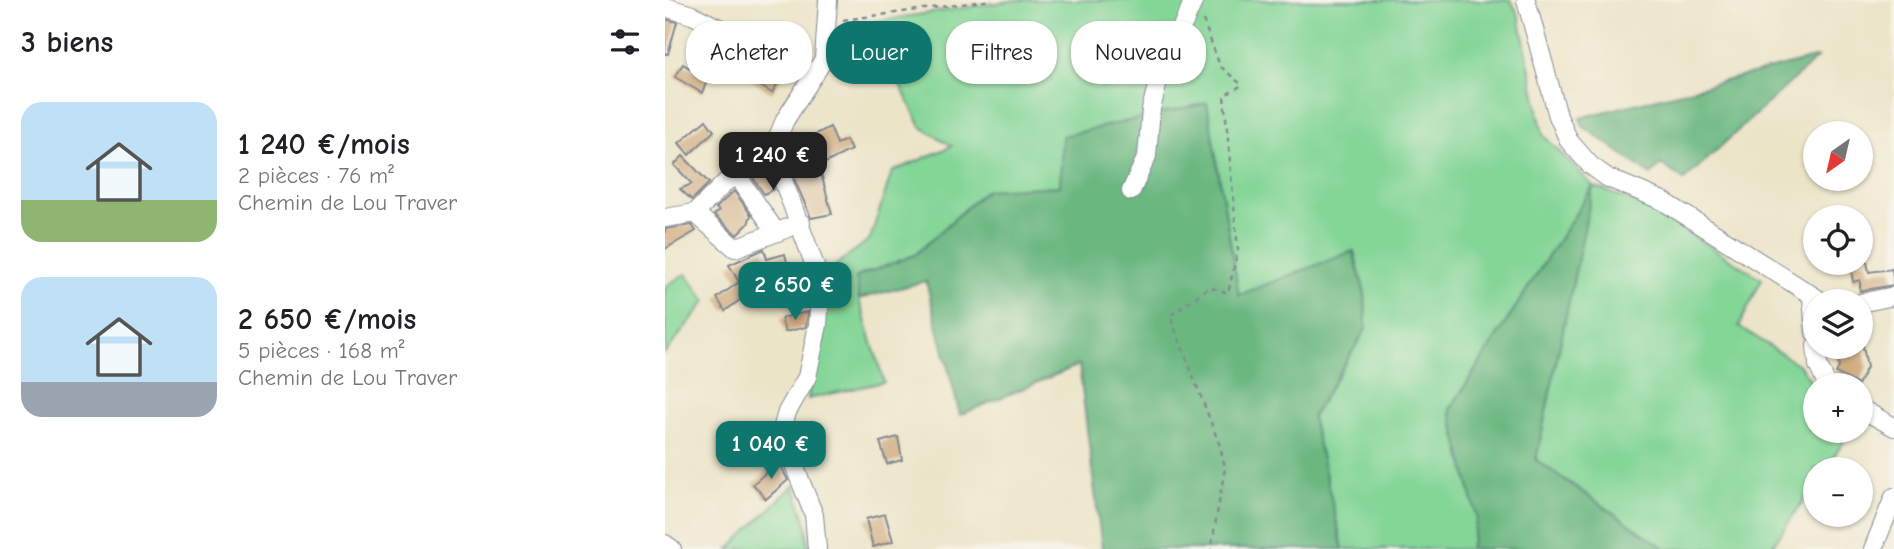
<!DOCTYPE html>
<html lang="fr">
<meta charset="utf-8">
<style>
body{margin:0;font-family:"Comic Neue",sans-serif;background:#f2f2f2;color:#202124;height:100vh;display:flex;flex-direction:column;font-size:26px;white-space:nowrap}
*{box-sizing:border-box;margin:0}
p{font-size:23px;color:#757577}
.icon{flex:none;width:38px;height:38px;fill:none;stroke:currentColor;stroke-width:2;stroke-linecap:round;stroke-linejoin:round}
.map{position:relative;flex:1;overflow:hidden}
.details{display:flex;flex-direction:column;background:#fff;width:665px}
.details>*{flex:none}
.banner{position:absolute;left:21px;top:21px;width:665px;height:63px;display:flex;gap:14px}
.needle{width:46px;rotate:214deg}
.tools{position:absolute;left:1138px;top:121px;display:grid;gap:14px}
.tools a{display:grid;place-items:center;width:70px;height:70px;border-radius:50%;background:#fff;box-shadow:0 2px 5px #0004;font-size:35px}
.price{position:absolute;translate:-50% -60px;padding:0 16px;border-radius:14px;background:#0f766e;color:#fff;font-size:23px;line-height:46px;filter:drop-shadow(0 2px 4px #0008)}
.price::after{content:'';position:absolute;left:50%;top:42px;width:21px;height:16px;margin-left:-10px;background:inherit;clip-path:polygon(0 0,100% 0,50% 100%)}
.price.on{background:#222;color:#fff}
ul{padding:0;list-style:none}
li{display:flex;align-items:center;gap:21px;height:175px;padding:0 21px}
li span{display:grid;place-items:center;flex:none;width:196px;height:140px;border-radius:21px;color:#555}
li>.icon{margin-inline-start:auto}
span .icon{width:84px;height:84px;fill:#fffc;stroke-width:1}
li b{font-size:30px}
h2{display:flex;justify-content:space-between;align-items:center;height:84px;padding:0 21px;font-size:30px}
.pill{padding:0 24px;border-radius:28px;background:#fff;box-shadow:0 2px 5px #0004;font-size:24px;line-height:63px}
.pill.on{background:#0f766e;color:#fff}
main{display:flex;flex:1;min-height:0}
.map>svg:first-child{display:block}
.green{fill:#84d697;stroke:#50827a;stroke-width:2}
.forest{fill:#6bb780;stroke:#43736f;stroke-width:2}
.building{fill:#d1ad82}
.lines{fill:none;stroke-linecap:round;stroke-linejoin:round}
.minor-casing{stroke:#848a92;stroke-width:20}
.path{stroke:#848a92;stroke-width:2.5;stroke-dasharray:5 5;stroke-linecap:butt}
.minor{stroke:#fff;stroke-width:18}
</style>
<main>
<section class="details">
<h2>3 biens<svg class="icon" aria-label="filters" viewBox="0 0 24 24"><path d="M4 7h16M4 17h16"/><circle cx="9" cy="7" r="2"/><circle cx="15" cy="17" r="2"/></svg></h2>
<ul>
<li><span style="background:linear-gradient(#bfe0f5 70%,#8fb573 0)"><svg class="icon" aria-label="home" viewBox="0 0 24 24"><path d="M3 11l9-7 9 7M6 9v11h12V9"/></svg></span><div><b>1 240 €/mois</b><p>2 pièces · 76 m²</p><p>Chemin de Lou Traver</p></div></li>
<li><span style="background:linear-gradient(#bfe0f5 75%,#9aa5b1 0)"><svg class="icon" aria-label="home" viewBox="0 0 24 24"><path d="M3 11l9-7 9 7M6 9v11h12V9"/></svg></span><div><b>2 650 €/mois</b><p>5 pièces · 168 m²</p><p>Chemin de Lou Traver</p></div></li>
</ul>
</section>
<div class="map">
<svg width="1229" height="549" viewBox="0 0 1229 549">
<rect width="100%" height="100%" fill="#f7f3e8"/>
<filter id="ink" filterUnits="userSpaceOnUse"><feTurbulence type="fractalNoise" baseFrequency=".0143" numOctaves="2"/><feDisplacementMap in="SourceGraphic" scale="14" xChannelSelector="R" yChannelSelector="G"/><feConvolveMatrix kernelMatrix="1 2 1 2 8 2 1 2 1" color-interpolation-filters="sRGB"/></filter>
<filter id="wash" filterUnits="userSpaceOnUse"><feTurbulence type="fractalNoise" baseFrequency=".00686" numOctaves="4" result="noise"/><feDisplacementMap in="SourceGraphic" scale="28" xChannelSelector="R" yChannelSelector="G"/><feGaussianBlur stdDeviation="1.57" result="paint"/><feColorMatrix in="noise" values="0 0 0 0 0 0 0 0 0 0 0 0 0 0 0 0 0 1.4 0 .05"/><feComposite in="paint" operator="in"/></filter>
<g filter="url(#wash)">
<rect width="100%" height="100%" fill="#ece4c7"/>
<path class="green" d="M 351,0 L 846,0 L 854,16 L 878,135 L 928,186 L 980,206 L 1097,279 L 1074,326 L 1135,366 L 1150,387 L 1150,430 L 1186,431 L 1160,469 L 1150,469 L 1150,484 L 1105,549 L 1001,549 L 871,460 L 927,189 L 785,409 L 812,518 L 805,549 L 678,549 L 647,417 L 701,329 L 700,294 L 689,251 L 574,295 L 542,104 L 396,186 L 321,190 L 250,255 L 192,277 L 194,300 L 219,382 L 143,399 L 162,272 L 205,239 L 227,172 L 287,146 L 256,127 L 222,58 L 184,77 L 179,26 Z
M 21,274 L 41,301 L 0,353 L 0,286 Z
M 129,485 L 142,527 L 143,549 L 64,549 Z"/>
<path class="forest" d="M 1153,57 L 1019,180 L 996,164 L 986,175 L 918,126 L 915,118 Z
M 542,103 L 574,295 L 688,251 L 700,294 L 701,329 L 647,417 L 678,549 L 437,549 L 414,365 L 295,415 L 261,281 L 194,299 L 191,277 L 250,255 L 321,190 L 395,186 L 397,136 Z
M 928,186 L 871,460 L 1001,549 L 805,549 L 812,518 L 785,410 Z"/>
<g id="blocks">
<path class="building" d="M 0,19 L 12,22 L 3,54 L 0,54 Z
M 93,63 L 116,78 L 107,93 L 84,79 Z
M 18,64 L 31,72 L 34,67 L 45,74 L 37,93 L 10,77 Z
M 41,120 L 49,131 L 24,155 L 14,143 Z
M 165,127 L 172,144 L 181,140 L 186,150 L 154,166 L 167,214 L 146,218 L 130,181 L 124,148 Z
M 18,156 L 44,183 L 27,200 L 15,189 L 27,184 L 9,165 Z
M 102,170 L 109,189 L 99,194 L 88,178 Z
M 69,191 L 86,215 L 83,224 L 72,235 L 49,215 L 54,211 L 51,208 Z
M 27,225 L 31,231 L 0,249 L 0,229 Z
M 99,249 L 102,259 L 120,254 L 126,279 L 113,282 L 110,272 L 79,281 L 87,291 L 60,311 L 52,298 L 74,282 L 64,265 Z
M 1185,262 L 1202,262 L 1204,272 L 1227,269 L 1229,285 L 1195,291 L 1195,280 L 1188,282 Z
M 143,312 L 141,327 L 120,332 L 116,318 Z
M 1170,346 L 1198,346 L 1202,367 L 1193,385 L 1171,373 L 1174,367 Z
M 233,437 L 237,460 L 222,464 L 215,442 Z
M 113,462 L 123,480 L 101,499 L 88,484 Z
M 220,514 L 228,541 L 208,547 L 201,519 Z"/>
</g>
</g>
<g filter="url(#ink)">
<use href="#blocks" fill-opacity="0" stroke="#848a92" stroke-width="2"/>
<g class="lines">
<g class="minor-casing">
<path id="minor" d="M 861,0 L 893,116 L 904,141 L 925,165 L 943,178 L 998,201 L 1156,301
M 0,7 L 27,15 L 150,74
M 107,151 L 65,178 L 30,213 L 70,248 L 136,223
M 71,174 L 111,232
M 466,191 L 482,156 L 486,109 L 494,78 L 529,0
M 0,218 L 30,213
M 1147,298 L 1150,333
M 1195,303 L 1229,296
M 1151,346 L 1153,365 L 1162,385
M 1195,408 L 1229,427
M 0,544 L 7,549
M 152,549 L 149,515 L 119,440 L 118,426 L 122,412 L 142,377 L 153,325 L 156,282 L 107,151 L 120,120 L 159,59 L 163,0
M 1208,549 L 1229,497"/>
</g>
<path class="path" d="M 178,20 L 327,0
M 538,20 L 555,66 L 577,85 L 559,96 L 573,250 L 563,293 L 544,287 L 505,316 L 555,446 L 560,468 L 546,549"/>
<use href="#minor" class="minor"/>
</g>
</g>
</svg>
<div class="tools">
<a><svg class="needle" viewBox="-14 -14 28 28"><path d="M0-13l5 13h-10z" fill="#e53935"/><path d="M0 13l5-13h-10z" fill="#757577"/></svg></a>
<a><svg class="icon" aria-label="locate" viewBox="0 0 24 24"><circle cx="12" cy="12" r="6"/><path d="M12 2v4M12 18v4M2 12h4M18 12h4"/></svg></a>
<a><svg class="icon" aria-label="layers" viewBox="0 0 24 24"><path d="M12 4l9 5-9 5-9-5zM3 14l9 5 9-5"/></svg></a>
<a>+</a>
<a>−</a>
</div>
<b class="price on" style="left:108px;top:192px">1 240 €</b>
<b class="price" style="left:130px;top:322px">2 650 €</b>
<b class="price" style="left:106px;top:481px">1 040 €</b>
<div class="banner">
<a class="pill">Acheter</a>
<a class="pill on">Louer</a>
<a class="pill">Filtres</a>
<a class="pill">Nouveau</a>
</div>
</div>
</main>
